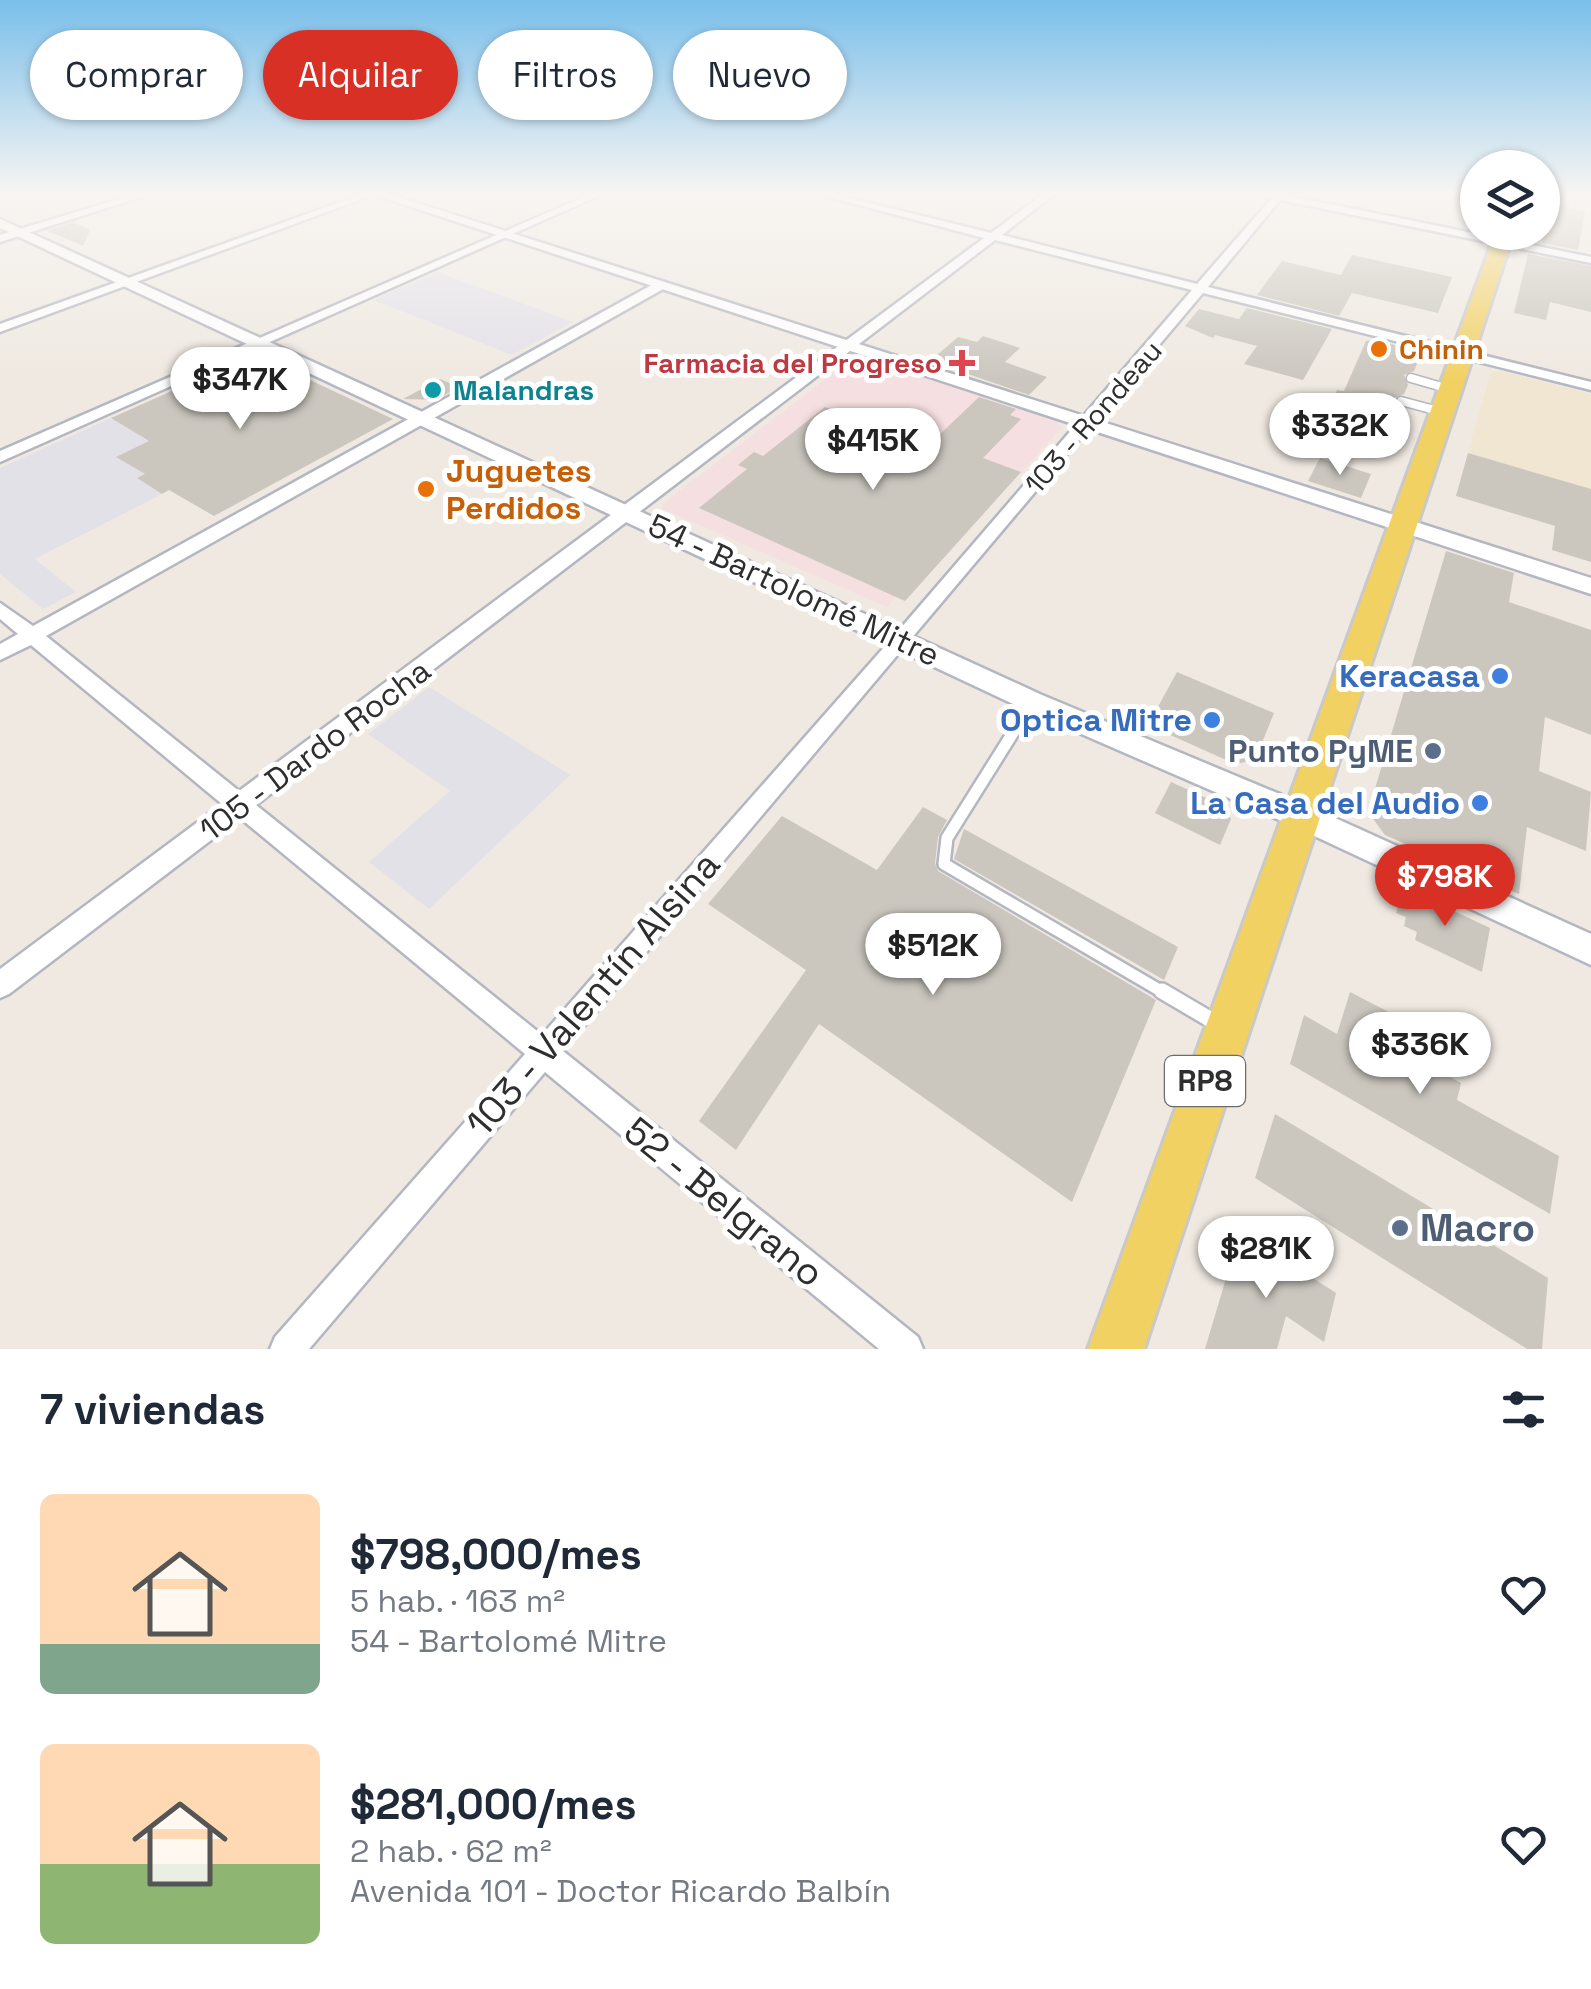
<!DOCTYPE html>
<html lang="es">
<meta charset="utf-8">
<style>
body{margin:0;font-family:"Space Grotesk",sans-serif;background:#f2f2f3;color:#1f2937;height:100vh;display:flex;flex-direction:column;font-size:38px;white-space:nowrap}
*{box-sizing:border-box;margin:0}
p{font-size:32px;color:#747a83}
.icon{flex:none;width:55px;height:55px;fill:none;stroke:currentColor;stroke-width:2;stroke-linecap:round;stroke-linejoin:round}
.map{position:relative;height:1349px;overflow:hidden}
.side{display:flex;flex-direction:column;background:#fff;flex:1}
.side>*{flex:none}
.hud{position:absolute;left:30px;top:30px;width:1000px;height:90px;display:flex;gap:20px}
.fabs{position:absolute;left:1460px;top:150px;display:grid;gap:20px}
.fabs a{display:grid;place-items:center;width:100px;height:100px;border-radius:50%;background:#fff;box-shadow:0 2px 8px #0004;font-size:50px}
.price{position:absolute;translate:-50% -85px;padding:0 22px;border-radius:35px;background:#fff;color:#222;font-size:32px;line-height:65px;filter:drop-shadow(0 2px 5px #0008)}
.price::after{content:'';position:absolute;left:50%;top:60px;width:30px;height:22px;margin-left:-15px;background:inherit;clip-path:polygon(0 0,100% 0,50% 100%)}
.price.selected{background:#d93025;color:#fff}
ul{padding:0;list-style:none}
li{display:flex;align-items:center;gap:30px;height:250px;padding:0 40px}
li span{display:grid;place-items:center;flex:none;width:280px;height:200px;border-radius:15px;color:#555}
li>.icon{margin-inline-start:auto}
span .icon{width:120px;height:120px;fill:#fffc;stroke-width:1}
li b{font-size:42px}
h2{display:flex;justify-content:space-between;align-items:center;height:120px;padding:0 40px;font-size:42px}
.chip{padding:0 35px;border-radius:45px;background:#fff;box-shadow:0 2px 8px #0004;font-size:35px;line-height:90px}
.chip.selected{background:#d93025;color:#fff}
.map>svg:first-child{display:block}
.industrial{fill:#e3e1e8}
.education{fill:#f0e6d1}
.medical{fill:#f5dfe0}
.building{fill:#cbc7bf}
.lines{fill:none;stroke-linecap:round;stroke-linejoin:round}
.service-far3-casing{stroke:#b4b7c1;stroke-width:11}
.service-far2-casing{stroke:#b4b7c1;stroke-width:14}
.service-far1-casing{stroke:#b4b7c1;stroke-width:16}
.service-casing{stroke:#b4b7c1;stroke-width:20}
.minor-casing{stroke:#b4b7c1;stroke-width:5}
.tertiary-casing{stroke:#b4b7c1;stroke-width:5}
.primary-casing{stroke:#c9c9c9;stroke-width:6}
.service-far3{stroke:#fff;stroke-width:8}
.service-far2{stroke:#fff;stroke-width:9}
.service-far1{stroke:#fff;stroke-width:11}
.service{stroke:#fff;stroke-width:15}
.minor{fill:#fff;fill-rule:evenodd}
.tertiary{fill:#fff;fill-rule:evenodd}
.primary{fill:#f2d163;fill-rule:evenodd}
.food-dot{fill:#e8710a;stroke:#fff;stroke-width:4}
.health-dot{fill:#e0444e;stroke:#fff;stroke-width:4}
.culture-dot{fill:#0f9aa8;stroke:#fff;stroke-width:4}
.shop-dot{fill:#3f7fe0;stroke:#fff;stroke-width:4}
.service-dot{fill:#5c6f8a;stroke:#fff;stroke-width:4}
.labels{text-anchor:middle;stroke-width:10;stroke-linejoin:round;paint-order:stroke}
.far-food-label{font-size:28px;font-weight:bold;fill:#c56008;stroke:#fff;text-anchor:start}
.far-health-label{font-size:28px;font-weight:bold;fill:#be3a42;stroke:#fff;text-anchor:end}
.far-culture-label{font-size:28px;font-weight:bold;fill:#0d838f;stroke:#fff;text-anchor:start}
.far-street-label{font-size:28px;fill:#2e2e2e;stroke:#fff}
.shield{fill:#fff;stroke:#6d6d6d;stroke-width:2.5}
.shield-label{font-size:30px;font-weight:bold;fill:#2e2e2e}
.food-label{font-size:32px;font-weight:bold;fill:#c56008;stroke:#fff;text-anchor:start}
.street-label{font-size:32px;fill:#2e2e2e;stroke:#fff}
.shop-label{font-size:32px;font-weight:bold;fill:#366cbe;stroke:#fff;text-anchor:end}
.service-label{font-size:32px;font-weight:bold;fill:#4e5e75;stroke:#fff;text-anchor:end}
.near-street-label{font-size:38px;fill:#2e2e2e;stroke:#fff}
.near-service-label{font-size:38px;font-weight:bold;fill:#4e5e75;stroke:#fff;text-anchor:start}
</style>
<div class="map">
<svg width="1591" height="1349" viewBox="0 0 1591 1349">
<rect width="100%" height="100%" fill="#efe9e1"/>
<path class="industrial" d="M 437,272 L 573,322 L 512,355 L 374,300 Z
M 111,418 L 149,441 L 117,457 L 145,474 L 162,494 L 35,559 L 76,592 L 43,609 L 0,574 L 0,468 Z
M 429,687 L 570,775 L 429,909 L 369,862 L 450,791 L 368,734 Z"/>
<path class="education" d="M 1500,371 L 1591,394 L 1591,489 L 1468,453 L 1491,372 Z"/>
<path class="medical" d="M 863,356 L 1057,422 L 1061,428 L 905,601 L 896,597 L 887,607 L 663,509 L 662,504 L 855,357 Z"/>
<path class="building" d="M 1542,203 L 1585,211 L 1578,250 L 1542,243 Z
M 73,222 L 90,230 L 83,246 L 48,231 Z
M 1528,254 L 1591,266 L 1591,312 L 1550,302 L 1546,320 L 1514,313 Z
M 1352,255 L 1452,277 L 1438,313 L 1352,293 L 1339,316 L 1257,295 L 1282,261 L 1341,275 Z
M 1247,308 L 1332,329 L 1303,380 L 1244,364 L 1257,346 L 1215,335 L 1213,338 L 1185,326 L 1199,309 L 1239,319 Z
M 983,336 L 1020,348 L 1005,362 L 1047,377 L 1029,395 L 930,361 L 958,337 L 977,342 Z
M 1375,340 L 1422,352 L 1414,371 L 1404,375 L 1408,385 L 1404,394 L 1394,398 L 1398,408 L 1390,428 L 1327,410 L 1337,390 L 1344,391 L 1366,341 Z
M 259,356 L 393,419 L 214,516 L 169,490 L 162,494 L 137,478 L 145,474 L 116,457 L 149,441 L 111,418 L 248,357 Z
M 440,379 L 459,387 L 436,400 L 403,399 Z
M 979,397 L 1016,409 L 1010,415 L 1021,419 L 983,458 L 1021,472 L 905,601 L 699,508 L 747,469 L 738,465 L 754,452 L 763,456 L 825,407 L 849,416 L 856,411 L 934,440 Z
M 1468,453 L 1591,489 L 1591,562 L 1552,550 L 1555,526 L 1456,496 Z
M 1320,458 L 1371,474 L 1361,498 L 1308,481 Z
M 1446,551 L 1514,573 L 1509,602 L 1591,630 L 1591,735 L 1545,717 L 1539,771 L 1591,792 L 1586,851 L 1527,827 L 1519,894 L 1385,835 L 1368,812 Z
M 1177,672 L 1274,713 L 1255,760 L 1235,764 L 1148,725 Z
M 1171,782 L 1222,805 L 1231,819 L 1220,845 L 1155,813 Z
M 923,807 L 947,820 L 938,837 L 935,863 L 938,871 L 1156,1000 L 1072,1202 L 819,1024 L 736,1150 L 699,1121 L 806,970 L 708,904 L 782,816 L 877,870 Z
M 964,829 L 1178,947 L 1164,980 L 954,859 Z
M 1403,887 L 1490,928 L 1482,972 L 1415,940 L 1417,932 L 1404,926 L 1406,917 L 1396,913 Z
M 1350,992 L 1412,1024 L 1410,1032 L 1434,1045 L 1430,1066 L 1461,1083 L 1457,1100 L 1559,1156 L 1550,1214 L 1290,1064 L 1304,1015 L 1337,1034 Z
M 1275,1114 L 1548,1278 L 1542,1349 L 1527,1349 L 1255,1178 Z
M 1240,1231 L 1336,1293 L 1324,1342 L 1286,1316 L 1277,1349 L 1205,1349 Z"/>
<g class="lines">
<g class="service-far3-casing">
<path id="service-far3" d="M 1411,378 L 1449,389
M 1401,401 L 1442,412"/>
</g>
<g class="service-far2-casing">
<path id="service-far2" d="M 1025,715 L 1032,703"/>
</g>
<g class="service-far1-casing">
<path id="service-far1" d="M 1026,712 L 947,838 L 944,864 L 1166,994"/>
</g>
<g class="service-casing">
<path id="service" d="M 1162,991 L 1218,1024"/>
</g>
<g class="minor-casing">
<path id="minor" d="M 142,192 L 156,192 L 0,242 L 0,235 Z
M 368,192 L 381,192 L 0,332 L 0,324 Z
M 595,192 L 607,192 L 0,462 L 0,451 Z
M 810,192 L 825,192 L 991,233 L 1046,192 L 1057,192 L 1002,235 L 1197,284 L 1271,199 L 1248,192 L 1287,192 L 1285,195 L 1591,257 L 1591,263 L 1280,200 L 1208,287 L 1591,382 L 1591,390 L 1203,293 L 563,1051 L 918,1337 L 923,1349 L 879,1349 L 545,1072 L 309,1349 L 270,1349 L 275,1337 L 525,1054 L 240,818 L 9,994 L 0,998 L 0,969 L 222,804 L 31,645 L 0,660 L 0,644 L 18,634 L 0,619 L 0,603 L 33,626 L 657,282 L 665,282 L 665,288 L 46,636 L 239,791 L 984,238 ZM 995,240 L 1192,290 L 894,636 L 542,1035 L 256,805 Z"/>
</g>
<g class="tertiary-casing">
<path id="tertiary" d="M 366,192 L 383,192 L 1591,578 L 1591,594 Z
M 0,219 L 1042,695 L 1313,808 L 1591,934 L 1591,965 L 1293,826 L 1024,709 L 0,228 Z"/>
</g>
<g class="primary-casing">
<path id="primary" d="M 1496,232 L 1514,232 L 1144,1349 L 1088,1349 Z"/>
</g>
<use href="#service-far3" class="service-far3"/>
<use href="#service-far2" class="service-far2"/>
<use href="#service-far1" class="service-far1"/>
<use href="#service" class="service"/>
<use href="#minor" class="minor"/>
<use href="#tertiary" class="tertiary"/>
<use href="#primary" class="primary"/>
</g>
<linearGradient id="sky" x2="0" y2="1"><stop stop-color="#7abfeb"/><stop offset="0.51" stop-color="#f8f5f2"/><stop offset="1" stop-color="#f8f5f2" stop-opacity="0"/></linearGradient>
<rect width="1591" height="380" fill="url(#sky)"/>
<g class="food-dot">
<circle cx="1379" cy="349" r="10"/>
<circle cx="426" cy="489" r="10"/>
</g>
<path class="health-dot" d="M957 348h10v10h10v10h-10v10h-10v-10h-10v-10h10z"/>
<circle class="culture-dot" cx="433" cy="390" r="10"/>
<g class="shop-dot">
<circle cx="1500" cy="676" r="10"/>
<circle cx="1212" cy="720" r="10"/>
<circle cx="1480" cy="803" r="10"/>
</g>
<g class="service-dot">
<circle cx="1433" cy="751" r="10"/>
<circle cx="1400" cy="1228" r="10"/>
</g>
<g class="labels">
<g class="far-food-label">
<text x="1399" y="359">Chinin</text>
</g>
<g class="far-health-label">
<text x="942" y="373">Farmacia del Progreso</text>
</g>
<g class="far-culture-label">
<text x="453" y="400">Malandras</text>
</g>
<g class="far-street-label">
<text transform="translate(1093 417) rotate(-49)" y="10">103 - Rondeau</text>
</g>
<rect class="shield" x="1165" y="1056" width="80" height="50" rx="8"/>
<g class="shield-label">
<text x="1205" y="1091">RP8</text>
</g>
<g class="food-label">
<text x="446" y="482">Juguetes<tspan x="446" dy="37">Perdidos</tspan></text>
</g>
<g class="street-label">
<text transform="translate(794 590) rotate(25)" y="11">54 - Bartolomé Mitre</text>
<text transform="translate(315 750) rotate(-37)" y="11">105 - Dardo Rocha</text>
</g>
<g class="shop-label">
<text x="1480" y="687">Keracasa</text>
<text x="1192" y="731">Optica Mitre</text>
<text x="1460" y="814">La Casa del Audio</text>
</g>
<g class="service-label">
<text x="1413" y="762">Punto PyME</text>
</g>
<g class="near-street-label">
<text transform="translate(593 994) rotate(-49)" y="13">103 - Valentín Alsina</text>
<text transform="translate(724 1202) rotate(39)" y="13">52 - Belgrano</text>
</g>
<g class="near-service-label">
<text x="1420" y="1241">Macro</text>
</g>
</g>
</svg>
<div class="fabs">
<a><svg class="icon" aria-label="layers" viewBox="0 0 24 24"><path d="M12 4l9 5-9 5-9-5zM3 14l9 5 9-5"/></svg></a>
</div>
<b class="price" style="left:240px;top:432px">$347K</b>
<b class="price" style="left:1340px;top:478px">$332K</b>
<b class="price" style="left:873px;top:493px">$415K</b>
<b class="price selected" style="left:1445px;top:929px">$798K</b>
<b class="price" style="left:933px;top:998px">$512K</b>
<b class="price" style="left:1420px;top:1097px">$336K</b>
<b class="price" style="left:1266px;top:1301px">$281K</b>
<div class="hud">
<a class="chip">Comprar</a>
<a class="chip selected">Alquilar</a>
<a class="chip">Filtros</a>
<a class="chip">Nuevo</a>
</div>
</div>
<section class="side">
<h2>7 viviendas<svg class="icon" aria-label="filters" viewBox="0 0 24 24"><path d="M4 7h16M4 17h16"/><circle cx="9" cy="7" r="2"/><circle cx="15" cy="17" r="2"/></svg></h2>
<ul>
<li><span style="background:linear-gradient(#ffd9b3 75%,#7fa58c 0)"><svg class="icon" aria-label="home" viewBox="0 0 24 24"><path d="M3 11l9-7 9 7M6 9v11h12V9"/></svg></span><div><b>$798,000/mes</b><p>5 hab. · 163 m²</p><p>54 - Bartolomé Mitre</p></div><svg class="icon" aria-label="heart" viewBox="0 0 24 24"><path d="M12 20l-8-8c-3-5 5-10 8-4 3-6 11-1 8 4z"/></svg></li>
<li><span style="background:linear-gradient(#ffd9b3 60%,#8fb573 0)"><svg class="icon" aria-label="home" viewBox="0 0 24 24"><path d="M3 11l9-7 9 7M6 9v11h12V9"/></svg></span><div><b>$281,000/mes</b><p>2 hab. · 62 m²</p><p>Avenida 101 - Doctor Ricardo Balbín</p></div><svg class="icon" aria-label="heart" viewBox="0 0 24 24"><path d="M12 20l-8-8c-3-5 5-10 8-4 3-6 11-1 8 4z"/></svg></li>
</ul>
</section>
